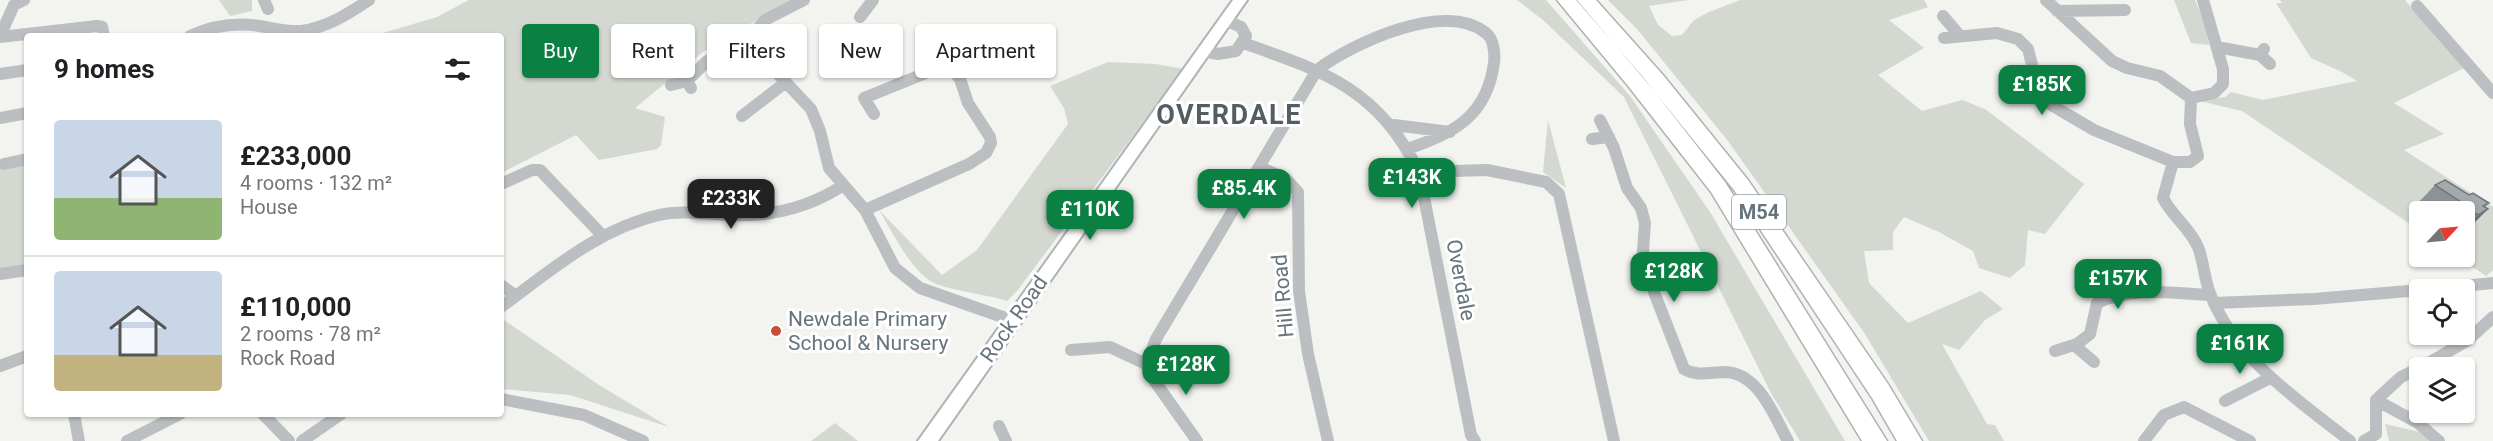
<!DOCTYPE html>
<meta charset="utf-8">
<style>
body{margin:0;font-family:Roboto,sans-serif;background:#f6f6f6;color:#202124;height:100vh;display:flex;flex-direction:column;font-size:22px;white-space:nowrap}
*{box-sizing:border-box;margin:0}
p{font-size:20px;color:#757577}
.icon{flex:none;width:33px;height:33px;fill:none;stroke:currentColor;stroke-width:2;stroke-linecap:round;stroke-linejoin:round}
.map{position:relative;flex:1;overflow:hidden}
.sheet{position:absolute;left:24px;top:33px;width:480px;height:384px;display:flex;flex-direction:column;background:#fff;border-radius:6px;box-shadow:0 2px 4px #0004}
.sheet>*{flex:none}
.banner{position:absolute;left:522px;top:24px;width:570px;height:54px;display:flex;gap:12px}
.needle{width:39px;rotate:64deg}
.buttons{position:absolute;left:2409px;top:201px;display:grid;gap:12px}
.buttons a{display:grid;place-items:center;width:66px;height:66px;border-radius:6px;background:#fff;box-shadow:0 2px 4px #0004;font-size:30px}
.price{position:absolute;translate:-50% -51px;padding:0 14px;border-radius:12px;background:#0b8043;color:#fff;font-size:20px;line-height:39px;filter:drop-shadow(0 2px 3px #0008)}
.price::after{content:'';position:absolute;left:50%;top:36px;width:18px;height:14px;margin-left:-9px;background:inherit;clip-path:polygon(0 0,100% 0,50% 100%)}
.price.on{background:#222;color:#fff}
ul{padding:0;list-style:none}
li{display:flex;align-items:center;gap:18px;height:150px;padding:0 30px}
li+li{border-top:2px solid #e0e0e0}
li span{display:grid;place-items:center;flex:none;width:168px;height:120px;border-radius:6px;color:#555}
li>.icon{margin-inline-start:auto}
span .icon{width:72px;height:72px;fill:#fffc;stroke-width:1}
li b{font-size:26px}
h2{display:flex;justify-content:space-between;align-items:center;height:72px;padding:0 30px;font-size:26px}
.chip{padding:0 21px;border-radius:6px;background:#fff;box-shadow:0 2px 4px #0004;font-size:21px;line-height:54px}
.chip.on{background:#0b8043;color:#fff}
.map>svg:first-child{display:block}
.green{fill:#d3d8d0}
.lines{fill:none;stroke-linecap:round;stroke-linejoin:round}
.secondary-casing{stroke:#aeb3b6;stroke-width:4}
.highway-casing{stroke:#afb2b4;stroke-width:3}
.street{stroke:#bbbfc1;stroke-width:12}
.secondary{fill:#fff;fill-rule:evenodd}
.highway{fill:#fff;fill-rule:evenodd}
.wall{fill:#8c9296}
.shaded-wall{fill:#72777a}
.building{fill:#a3aaae;stroke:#72777a;stroke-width:1.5}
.poi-dot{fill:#cb4c38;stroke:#fff;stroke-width:2}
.labels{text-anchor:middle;stroke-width:6;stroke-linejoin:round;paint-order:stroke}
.shield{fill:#fff;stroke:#949ea4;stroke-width:1.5}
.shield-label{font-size:20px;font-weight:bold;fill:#66757d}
.street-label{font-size:21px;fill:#66757d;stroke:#fff}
.poi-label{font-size:21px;fill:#66757d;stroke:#fff;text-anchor:start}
.district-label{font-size:27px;font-weight:bold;letter-spacing:1.5px;fill:#535e63;stroke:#fff}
</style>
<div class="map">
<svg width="2493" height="441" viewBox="0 0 2493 441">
<rect width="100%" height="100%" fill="#f3f3f0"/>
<path class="green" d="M 219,0 L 252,0 L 252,11 L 230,16 Z
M 469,0 L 797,0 L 762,17 L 703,52 L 635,108 L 665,117 L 661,145 L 657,149 L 599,160 L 576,135 L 501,173 L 501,36 L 373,36 L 437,17 Z
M 1517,0 L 1546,0 L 1630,96 L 1710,212 L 1845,441 L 1800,441 L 1771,393 L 1624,97 L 1543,20 Z
M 1608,0 L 1688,0 L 1649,6 L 1658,25 L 1672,36 L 1682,35 L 1694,20 L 1709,12 L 1740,0 L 1924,0 L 1928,7 L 1889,20 L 1924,48 L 1878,75 L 1922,111 L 1962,100 L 1985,109 L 2084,184 L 2045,234 L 2028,230 L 2025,265 L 2010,278 L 1979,268 L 1973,251 L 1939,232 L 1904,217 L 1893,232 L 1893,250 L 1864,251 L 1869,283 L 1908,323 L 1981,291 L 2003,309 L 1985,320 L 1959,350 L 1942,344 L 1987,424 L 1995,425 L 2004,441 L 1929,441 L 1865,334 L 1728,141 L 1637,29 Z
M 2174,0 L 2195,0 L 2203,19 L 2209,45 L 2191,43 Z
M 2280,0 L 2405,0 L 2464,68 L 2394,103 L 2444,134 L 2404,150 L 2493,207 L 2493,270 L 2486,276 L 2458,257 L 2464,256 L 2464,212 L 2420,212 L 2419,230 L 2242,111 L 2200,101 L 2225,97 L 2231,92 L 2263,100 L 2357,81 L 2342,72 L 2311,58 L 2276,3 L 2282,3 Z
M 1108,62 L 1156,64 L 1183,69 L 1017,291 L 1007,301 C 984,294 960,292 939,285 C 914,278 892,231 879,210 L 942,275 L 977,250 L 1068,124 L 1064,108 L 1050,86 Z
M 1548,120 L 1566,188 L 1543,172 Z
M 27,161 L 27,267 L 0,271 L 0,167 Z
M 501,318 L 599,385 L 669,427 L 570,395 L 501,389 Z
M 835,423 L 858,441 L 811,441 Z
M 2385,424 L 2420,432 L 2431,441 L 2389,441 Z"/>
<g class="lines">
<g class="secondary-casing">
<path id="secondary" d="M 1233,0 L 1247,0 L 938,441 L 918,441 Z"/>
</g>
<g class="highway-casing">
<path id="highway" d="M 1557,0 L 1576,0 L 1643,77 L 1725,182 L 1887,441 L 1862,441 L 1711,192 L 1629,87 Z
M 1577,0 L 1596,0 L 1663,75 L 1748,180 L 1888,384 L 1922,441 L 1897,441 L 1872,398 L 1734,190 L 1649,85 Z"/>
</g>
<path class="street" d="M 264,0 L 268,9
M 804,0 L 765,20 L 747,41 L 811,109 L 820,131 L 829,168 L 865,210 L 895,268 L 920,288 L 1014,321
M 2046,0 L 2112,61 L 2127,68 L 2160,76 L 2191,98
M 2203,0 L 2223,69 L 2223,84 L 2214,93 L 2191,98 L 2190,124 L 2198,156 L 2190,162 L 2173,162 L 2163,198 C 2172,216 2190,228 2198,247 C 2204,262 2204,280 2211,296 C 2237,360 2298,400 2350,441
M 2417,6 L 2493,93
M 2057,11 L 2125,10
M 1943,16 L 1960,36
M 860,17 L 873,0
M 0,36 L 14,5 L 24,0
M 190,36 C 212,26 234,22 259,26 C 273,28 286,32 301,31 C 326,28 348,14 369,0
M 0,37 L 97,26 L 102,27 L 104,36
M 1944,38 L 1997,33 L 2018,39 L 2028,49 L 2038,88 L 2048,103 L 2094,130 L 2173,162
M 1243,43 C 1326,72 1378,89 1419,172 L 1471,435 L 1475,441
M 2217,47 L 2260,55
M 2264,49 L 2260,55 L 2270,64
M 1203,51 L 1218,54 L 1236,51 L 1246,36 L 1241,27 L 1225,20
M 0,74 L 27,70
M 687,81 L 707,61 L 747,41
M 671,85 L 687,81 L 691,88
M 874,114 L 864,98 L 948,64
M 742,116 L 786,82
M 0,118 L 27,113
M 1600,120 L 1614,148 L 1627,188 L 1641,208 L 1645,223 L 1643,251 L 1654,292 L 1684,369 C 1697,377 1711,372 1725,372 C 1759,373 1774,416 1788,441
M 1394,125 L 1450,132
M 1592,139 L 1609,137
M 4,164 L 27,159
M 1260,167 L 1286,179 L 1298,192 L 1299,291 L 1308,354 L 1328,441
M 1419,172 L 1487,170 L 1546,182 L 1559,194 L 1614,441
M 501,184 L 532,170 L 540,170 L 602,235
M 865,210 L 969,164 L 986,153 L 991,143 L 990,137 L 968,103 L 960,79 L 923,34
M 0,274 L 27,270
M 2090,279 L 2107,297
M 501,285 L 516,296
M 2422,290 L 2493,283
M 2214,303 L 2314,299 L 2420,290
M 501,307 C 550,271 598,229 659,215 C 682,210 705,214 728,215 C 768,217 808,208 842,186
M 2074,345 L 2094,362
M 1071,350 L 1110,347 L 1146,364
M 2055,351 L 2077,344 L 2090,334 L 2097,303 C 2132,286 2172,293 2210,295
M 1146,364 L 1156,339 L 1317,70 C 1353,43 1445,0 1486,33 C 1494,39 1495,54 1494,63 C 1487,115 1455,133 1410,148
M 1146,364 L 1151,376 L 1197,441
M 0,366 L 27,356
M 2420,368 L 2468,340 L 2493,317
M 501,399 L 584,415 L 643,441
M 2376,400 L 2418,423 L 2439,441
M 2376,400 L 2401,377 L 2420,368
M 2225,401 L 2270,378
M 74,414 L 79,441
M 263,414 L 289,441
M 999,426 L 1006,441
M 127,441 L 180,414
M 302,441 L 341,414
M 2144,441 L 2164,415 L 2184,407 L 2250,441
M 2364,441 L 2376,434 L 2376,400"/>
<use href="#secondary" class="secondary"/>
<use href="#highway" class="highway"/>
</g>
<path class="wall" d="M 2435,185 L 2469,195 L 2489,203 L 2485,207 L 2488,209 L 2472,225 L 2464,230 L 2464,212 L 2434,212 L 2419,202 Z"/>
<path class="shaded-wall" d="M 2488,209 L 2472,225 L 2464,230 L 2464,228 L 2478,215 Z"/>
<path class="building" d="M 2445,180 L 2469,195 L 2473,193 L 2489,203 L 2483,206 L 2488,209 L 2478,215 L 2471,211 L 2469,212 L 2457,204 L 2461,202 L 2435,185 Z"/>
<circle class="poi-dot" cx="776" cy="331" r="6"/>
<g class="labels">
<rect class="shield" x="1732" y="195" width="54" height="34" rx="4.5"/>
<g class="shield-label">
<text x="1759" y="219">M54</text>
</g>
<g class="street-label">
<text transform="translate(1461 280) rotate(79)" y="7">Overdale</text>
<text transform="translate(1283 296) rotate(-95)" y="7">Hill Road</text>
<text transform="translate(1014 319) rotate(-55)" y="7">Rock Road</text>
</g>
<g class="poi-label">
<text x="788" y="326">Newdale Primary<tspan x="788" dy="24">School &amp; Nursery</tspan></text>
</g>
<g class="district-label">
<text x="1229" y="124">OVERDALE</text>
</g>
</g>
</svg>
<div class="buttons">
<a><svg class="needle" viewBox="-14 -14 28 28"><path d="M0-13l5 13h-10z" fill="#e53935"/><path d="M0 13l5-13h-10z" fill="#757577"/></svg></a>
<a><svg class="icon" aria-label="locate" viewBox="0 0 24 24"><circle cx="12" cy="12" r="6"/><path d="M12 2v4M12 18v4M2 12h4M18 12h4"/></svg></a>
<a><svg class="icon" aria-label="layers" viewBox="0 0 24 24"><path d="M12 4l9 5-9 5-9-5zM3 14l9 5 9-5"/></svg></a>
</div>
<b class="price" style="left:2042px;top:116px">£185K</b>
<b class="price" style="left:1412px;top:209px">£143K</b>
<b class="price" style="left:1244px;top:220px">£85.4K</b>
<b class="price on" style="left:731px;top:230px">£233K</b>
<b class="price" style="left:1090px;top:241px">£110K</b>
<b class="price" style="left:1674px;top:303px">£128K</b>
<b class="price" style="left:2118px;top:310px">£157K</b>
<b class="price" style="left:2240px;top:375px">£161K</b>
<b class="price" style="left:1186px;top:396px">£128K</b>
<div class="banner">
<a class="chip on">Buy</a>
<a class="chip">Rent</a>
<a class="chip">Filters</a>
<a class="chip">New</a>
<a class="chip">Apartment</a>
</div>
<section class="sheet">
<h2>9 homes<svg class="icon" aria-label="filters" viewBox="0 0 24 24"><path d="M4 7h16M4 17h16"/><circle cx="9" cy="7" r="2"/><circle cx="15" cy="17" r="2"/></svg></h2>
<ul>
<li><span style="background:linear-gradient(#c9d6e8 65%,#8fb573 0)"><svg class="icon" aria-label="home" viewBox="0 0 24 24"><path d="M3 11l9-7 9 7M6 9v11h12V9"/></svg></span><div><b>£233,000</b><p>4 rooms · 132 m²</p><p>House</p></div></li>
<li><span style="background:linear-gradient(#c9d6e8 70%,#c2b280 0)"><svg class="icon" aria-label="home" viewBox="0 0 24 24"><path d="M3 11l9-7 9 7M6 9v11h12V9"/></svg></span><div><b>£110,000</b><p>2 rooms · 78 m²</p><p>Rock Road</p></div></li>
</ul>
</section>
</div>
